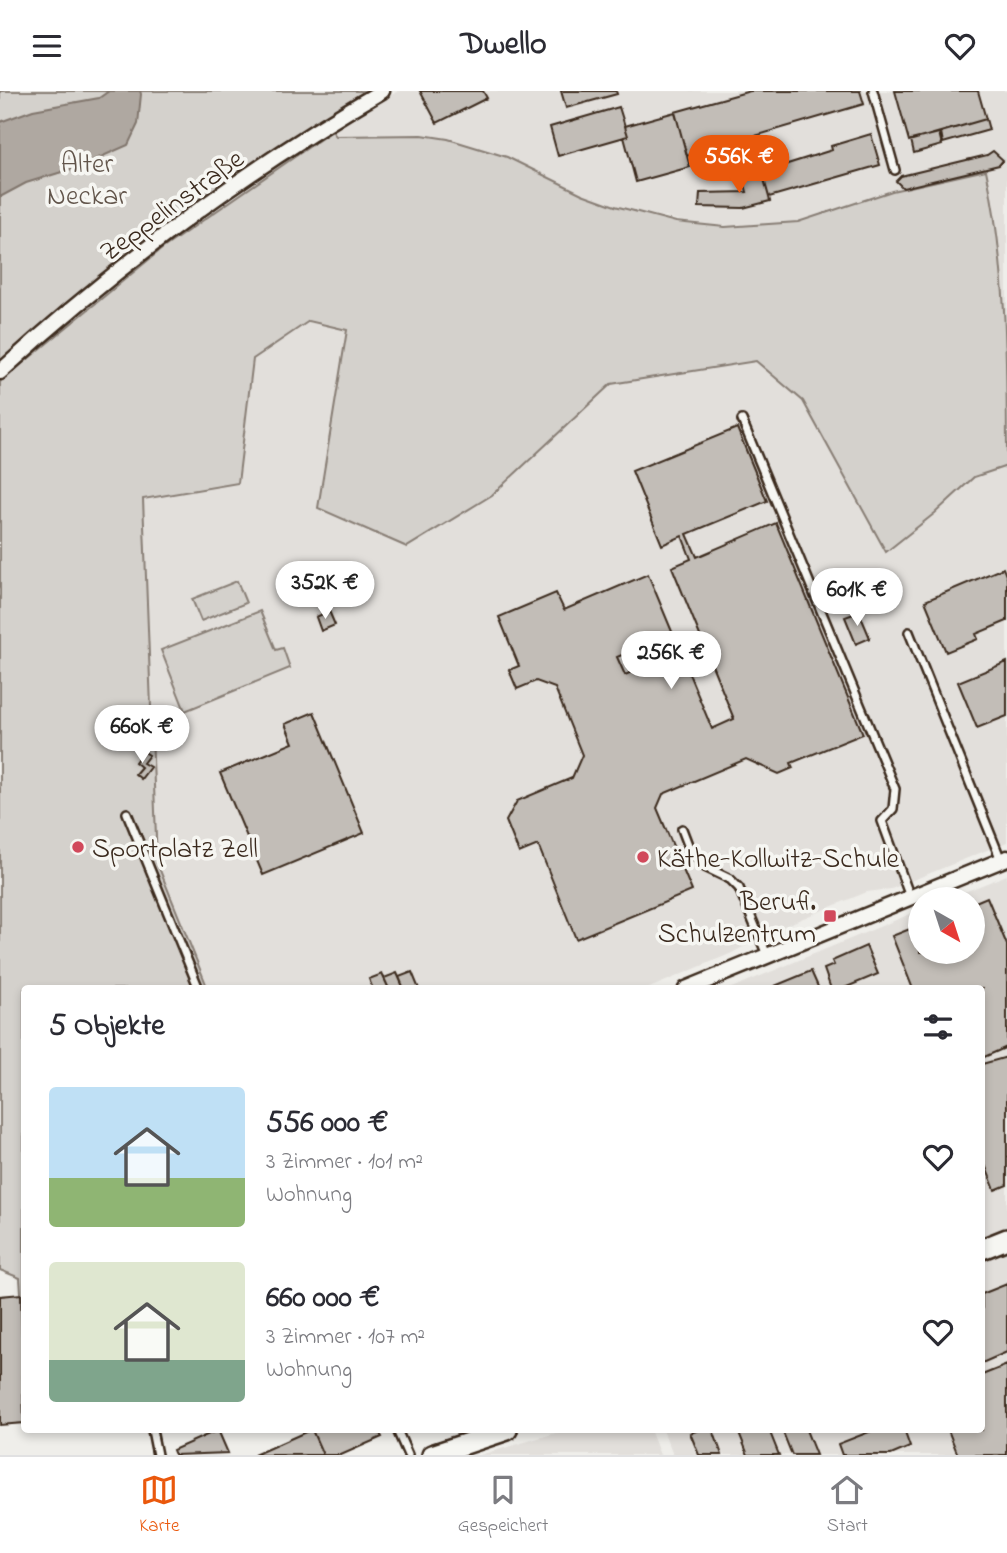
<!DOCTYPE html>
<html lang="de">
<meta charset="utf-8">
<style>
body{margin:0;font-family:"Indie Flower",sans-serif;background:#f2f2f3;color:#2b2b33;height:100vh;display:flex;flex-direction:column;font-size:26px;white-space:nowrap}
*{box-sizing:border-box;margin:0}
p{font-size:23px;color:#7c7c81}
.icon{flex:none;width:38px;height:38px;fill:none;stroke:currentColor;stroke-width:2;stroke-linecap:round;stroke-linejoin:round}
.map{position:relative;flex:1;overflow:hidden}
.side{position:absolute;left:21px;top:894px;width:964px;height:448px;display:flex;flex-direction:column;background:#fff;border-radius:7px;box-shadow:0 4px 10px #0003}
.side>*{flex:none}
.needle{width:46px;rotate:141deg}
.tools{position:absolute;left:908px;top:796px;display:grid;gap:14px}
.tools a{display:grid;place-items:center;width:77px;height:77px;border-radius:50%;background:#fff;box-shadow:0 4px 10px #0003;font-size:35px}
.price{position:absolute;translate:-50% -60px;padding:0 16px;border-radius:24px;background:#fff;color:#222;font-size:23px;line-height:46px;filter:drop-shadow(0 2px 4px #0008)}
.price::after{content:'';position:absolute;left:50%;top:42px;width:21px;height:16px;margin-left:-10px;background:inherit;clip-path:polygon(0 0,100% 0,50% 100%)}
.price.current{background:#ea580c;color:#fff}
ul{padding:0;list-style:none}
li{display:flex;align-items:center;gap:21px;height:175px;padding:0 28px}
li span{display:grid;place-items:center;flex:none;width:196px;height:140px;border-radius:7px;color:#555}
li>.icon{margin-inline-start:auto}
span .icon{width:84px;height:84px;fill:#fffc;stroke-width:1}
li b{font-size:30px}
h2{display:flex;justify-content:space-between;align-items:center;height:84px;padding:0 28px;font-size:30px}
header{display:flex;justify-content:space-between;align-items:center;height:91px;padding:0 28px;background:#fff;font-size:32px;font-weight:800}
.tab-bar{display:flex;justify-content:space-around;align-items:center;height:98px;border-top:2px solid #e1e1e2;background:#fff;font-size:19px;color:#7c7c81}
.tab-bar a{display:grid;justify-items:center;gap:4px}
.tab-bar .current{color:#ea580c}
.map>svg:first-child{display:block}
.built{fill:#e2dfdb}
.green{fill:#d4d1cc;stroke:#887e75;stroke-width:2}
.water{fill:#afa8a1;stroke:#81766d;stroke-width:2}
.building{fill:#c2bdb7;stroke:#3b2a1e;stroke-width:2}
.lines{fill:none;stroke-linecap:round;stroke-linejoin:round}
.lane-casing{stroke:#3b2a1e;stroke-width:12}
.street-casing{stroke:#3b2a1e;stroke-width:19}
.secondary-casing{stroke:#3b2a1e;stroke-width:24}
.lane{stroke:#f6f6f2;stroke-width:7}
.street{stroke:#f6f6f2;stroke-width:14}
.secondary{stroke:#f6f6f2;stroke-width:19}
.poi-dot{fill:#d1495b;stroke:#f6f6f2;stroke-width:2.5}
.labels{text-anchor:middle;stroke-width:7;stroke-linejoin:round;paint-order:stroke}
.park-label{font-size:28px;fill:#61544a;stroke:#f6f6f2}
.street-label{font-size:28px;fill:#3b2a1e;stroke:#f6f6f2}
.poi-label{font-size:28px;fill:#3b2a1e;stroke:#f6f6f2;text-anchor:start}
</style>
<header><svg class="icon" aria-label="menu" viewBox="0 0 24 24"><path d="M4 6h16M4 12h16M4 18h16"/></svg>Dwello<svg class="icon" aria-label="heart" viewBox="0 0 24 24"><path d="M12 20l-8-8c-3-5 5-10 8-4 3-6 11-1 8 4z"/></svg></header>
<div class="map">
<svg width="1007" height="1364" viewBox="0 0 1007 1364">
<rect width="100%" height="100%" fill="#efeeea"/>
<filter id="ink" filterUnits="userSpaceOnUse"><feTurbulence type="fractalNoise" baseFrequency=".0143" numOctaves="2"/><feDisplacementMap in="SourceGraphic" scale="14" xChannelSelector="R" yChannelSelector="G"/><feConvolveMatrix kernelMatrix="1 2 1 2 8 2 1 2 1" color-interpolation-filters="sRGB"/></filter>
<g filter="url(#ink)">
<path class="built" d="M 398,0 L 1007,0 L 1007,258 L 993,114 L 986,79 L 892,100 L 798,131 L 748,136 L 695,133 L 615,115 L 582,103 L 506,65 L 448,48 L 422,44 L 335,45 L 332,40 Z
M 309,231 L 347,239 L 318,417 L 492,404 L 611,293 L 756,270 L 803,310 L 886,461 L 933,425 L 974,386 L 1007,375 L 1007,751 L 891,798 L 867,801 L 774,839 L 732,862 L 647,898 L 208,898 L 157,773 L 143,407 L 238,392 L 253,268 Z
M 1007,784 L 1007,1364 L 673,1364 L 663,1339 L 982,1339 L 982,898 L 729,898 L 920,819 L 920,861 L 973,861 L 973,808 L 947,808 Z
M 566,1339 L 650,1339 L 660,1364 L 480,1364 Z"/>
<path class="green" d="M 0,0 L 367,0 L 115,175 L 0,271 Z
M 332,40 L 336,45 L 422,44 L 448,48 L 507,66 L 582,103 L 615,115 L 676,131 L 725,136 L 798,131 L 892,100 L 986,79 C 1007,176 1007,276 1007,375 L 974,386 L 935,422 L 886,461 L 803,310 L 756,270 L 611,293 L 492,404 L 407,456 L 318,417 L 347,239 L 309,230 L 253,268 L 238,392 L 143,408 L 157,772 L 208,898 L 24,898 L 24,1244 L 20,1187 L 0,1179 L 0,291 L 163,157 Z
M 237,490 L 246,512 L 201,530 L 192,508 Z
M 260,520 L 276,559 L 283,557 L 290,577 L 185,620 L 161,559 Z"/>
<path class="water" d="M 109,0 L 140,0 L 141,3 L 138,33 L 128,54 L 78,76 L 26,92 L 0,106 L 0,31 L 33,19 L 99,7 Z"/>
<path class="building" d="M 420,0 L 483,0 L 487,7 L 437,32 Z
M 561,0 L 616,0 L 617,3 L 566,17 Z
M 750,0 L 860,0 L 864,13 L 687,65 L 675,21 Z
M 895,0 L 978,0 L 986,28 L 909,50 Z
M 619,16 L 628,45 L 558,65 L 550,36 Z
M 675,21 L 690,76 L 636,91 L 624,46 L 628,45 L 625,35 Z
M 986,28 L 989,39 L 943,52 L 941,41 Z
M 939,42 L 942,54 L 914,62 L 911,49 Z
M 871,43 L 880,74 L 769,106 L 762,81 L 832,59 L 831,55 Z
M 993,60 L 1003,69 L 999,74 L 903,97 L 896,90 L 901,85 L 987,64 Z
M 762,81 L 770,110 L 743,117 L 699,116 L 700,102 L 747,101 L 743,86 Z
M 737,337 L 767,410 L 687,443 L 697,466 L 776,432 L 863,643 L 791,672 L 793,677 L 779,683 L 746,668 L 663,703 L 657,717 L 692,800 L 576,848 L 538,754 L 519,762 L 506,730 L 517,710 L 572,687 L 582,664 L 555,597 L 536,590 L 517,598 L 509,579 L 519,575 L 499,526 L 556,502 L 564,519 L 648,483 L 673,543 L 617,566 L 625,584 L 680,561 L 712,638 L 734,628 L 672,476 L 691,468 L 682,445 L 662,454 L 632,380 Z
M 1003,477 L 1007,487 L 1007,530 L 976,543 L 978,548 L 946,561 L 925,510 Z
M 329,520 L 335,534 L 321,540 L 316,526 Z
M 859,521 L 870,547 L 856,553 L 845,526 Z
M 1007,571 L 1007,625 L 977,637 L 958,591 Z
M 314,621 L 364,742 L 263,784 L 220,682 L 293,652 L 285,633 Z
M 143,660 L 149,664 L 143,672 L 150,676 L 141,688 L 135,683 L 141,676 L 135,671 Z
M 987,806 L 1007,854 L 1007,956 L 982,967 L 982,898 L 913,898 L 892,845 L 920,834 L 920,861 L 973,861 L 973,812 Z
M 866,855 L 878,883 L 842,898 L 831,898 L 824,878 L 834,874 L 832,870 Z
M 811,880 L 819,898 L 761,898 L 770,897 Z
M 412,881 L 419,898 L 404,898 L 399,886 Z
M 397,882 L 404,898 L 389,898 L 384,887 Z
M 382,883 L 389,898 L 373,898 L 369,888 Z
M 1007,966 L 1007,1094 L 995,1099 L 982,1066 L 982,973 Z
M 1007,1193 L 1007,1261 L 982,1272 L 982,1203 Z
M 21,1203 L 24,1332 L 0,1334 L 0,1205 Z
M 1007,1274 L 1007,1364 L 958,1364 L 948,1339 L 982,1339 L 982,1284 Z
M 218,1339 L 228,1362 L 175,1364 L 173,1359 Z
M 312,1339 L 378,1339 L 382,1346 L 341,1364 L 323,1364 Z
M 312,1339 L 323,1364 L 254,1364 L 310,1339 Z
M 699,1339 L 713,1339 L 722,1364 L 699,1364 L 690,1342 Z
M 738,1339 L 769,1339 L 779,1364 L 748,1364 Z
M 782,1339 L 806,1339 L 816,1364 L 792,1364 Z
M 874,1339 L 904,1339 L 910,1356 L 891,1364 L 842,1364 L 838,1353 Z"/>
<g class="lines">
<g class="lane-casing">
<path id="lane" d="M 873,0 L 895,79
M 742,329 L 895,698 L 893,718 L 882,730 L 910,806
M 909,541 L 1001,769
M 127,722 L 199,898
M 682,738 L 690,759 L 705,776 L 730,788 L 739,797 L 767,864
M 152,1339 L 157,1364
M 397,1339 L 408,1364"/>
</g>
<g class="street-casing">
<path id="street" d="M 0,281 C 116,175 246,79 382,0
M 686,898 L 1007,767"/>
</g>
<g class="secondary-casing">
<path id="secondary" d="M 982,1158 L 1007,1148
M 432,1364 L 507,1339"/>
</g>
<use href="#lane" class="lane"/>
<use href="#street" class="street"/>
<use href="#secondary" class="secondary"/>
</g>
</g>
<g class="poi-dot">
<circle cx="78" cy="756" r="7"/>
<circle cx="643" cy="766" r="7"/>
<rect x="823" y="818" width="14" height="14" rx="3.5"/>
</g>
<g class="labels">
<g class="park-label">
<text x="87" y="81">Alter<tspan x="87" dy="32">Neckar</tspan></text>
</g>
<g class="street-label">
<text transform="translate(171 113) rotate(-36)" y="10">Zeppelinstraße</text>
</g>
<g class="poi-label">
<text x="92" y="766">Sportplatz Zell</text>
<text x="657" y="776">Käthe-Kollwitz-Schule</text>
<text x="816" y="819" text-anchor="end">Berufl.<tspan x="816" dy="32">Schulzentrum</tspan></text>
</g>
</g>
</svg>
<div class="tools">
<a><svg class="needle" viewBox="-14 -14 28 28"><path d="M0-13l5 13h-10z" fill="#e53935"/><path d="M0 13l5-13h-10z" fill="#7c7c81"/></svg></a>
</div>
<b class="price current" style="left:739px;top:104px">556K €</b>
<b class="price" style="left:325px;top:530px">352K €</b>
<b class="price" style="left:857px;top:537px">601K €</b>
<b class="price" style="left:671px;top:600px">256K €</b>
<b class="price" style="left:142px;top:674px">660K €</b>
<section class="side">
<h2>5 Objekte<svg class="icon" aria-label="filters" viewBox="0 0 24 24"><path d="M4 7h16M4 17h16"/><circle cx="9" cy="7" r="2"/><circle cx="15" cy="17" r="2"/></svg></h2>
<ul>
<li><span style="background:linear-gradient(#bfe0f5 65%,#8fb573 0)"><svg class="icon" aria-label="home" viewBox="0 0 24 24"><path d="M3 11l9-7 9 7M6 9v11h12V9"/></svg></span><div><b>556 000 €</b><p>3 Zimmer · 101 m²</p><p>Wohnung</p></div><svg class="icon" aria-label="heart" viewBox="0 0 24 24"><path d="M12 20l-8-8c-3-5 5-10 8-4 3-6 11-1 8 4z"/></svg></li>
<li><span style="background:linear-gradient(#dfe7d0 70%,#7fa58c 0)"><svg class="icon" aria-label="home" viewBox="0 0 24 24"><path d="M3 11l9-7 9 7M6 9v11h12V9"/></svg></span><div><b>660 000 €</b><p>3 Zimmer · 107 m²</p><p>Wohnung</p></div><svg class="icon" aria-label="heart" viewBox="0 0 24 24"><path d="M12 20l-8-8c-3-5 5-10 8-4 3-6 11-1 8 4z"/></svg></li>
</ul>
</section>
</div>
<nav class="tab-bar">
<a class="current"><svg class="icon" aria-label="map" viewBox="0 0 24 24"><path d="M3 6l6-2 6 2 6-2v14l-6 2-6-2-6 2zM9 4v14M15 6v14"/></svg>Karte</a>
<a><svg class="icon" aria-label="saved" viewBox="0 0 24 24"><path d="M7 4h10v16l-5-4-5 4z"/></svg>Gespeichert</a>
<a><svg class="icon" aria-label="home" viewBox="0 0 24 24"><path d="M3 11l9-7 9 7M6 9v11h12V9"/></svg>Start</a>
</nav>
